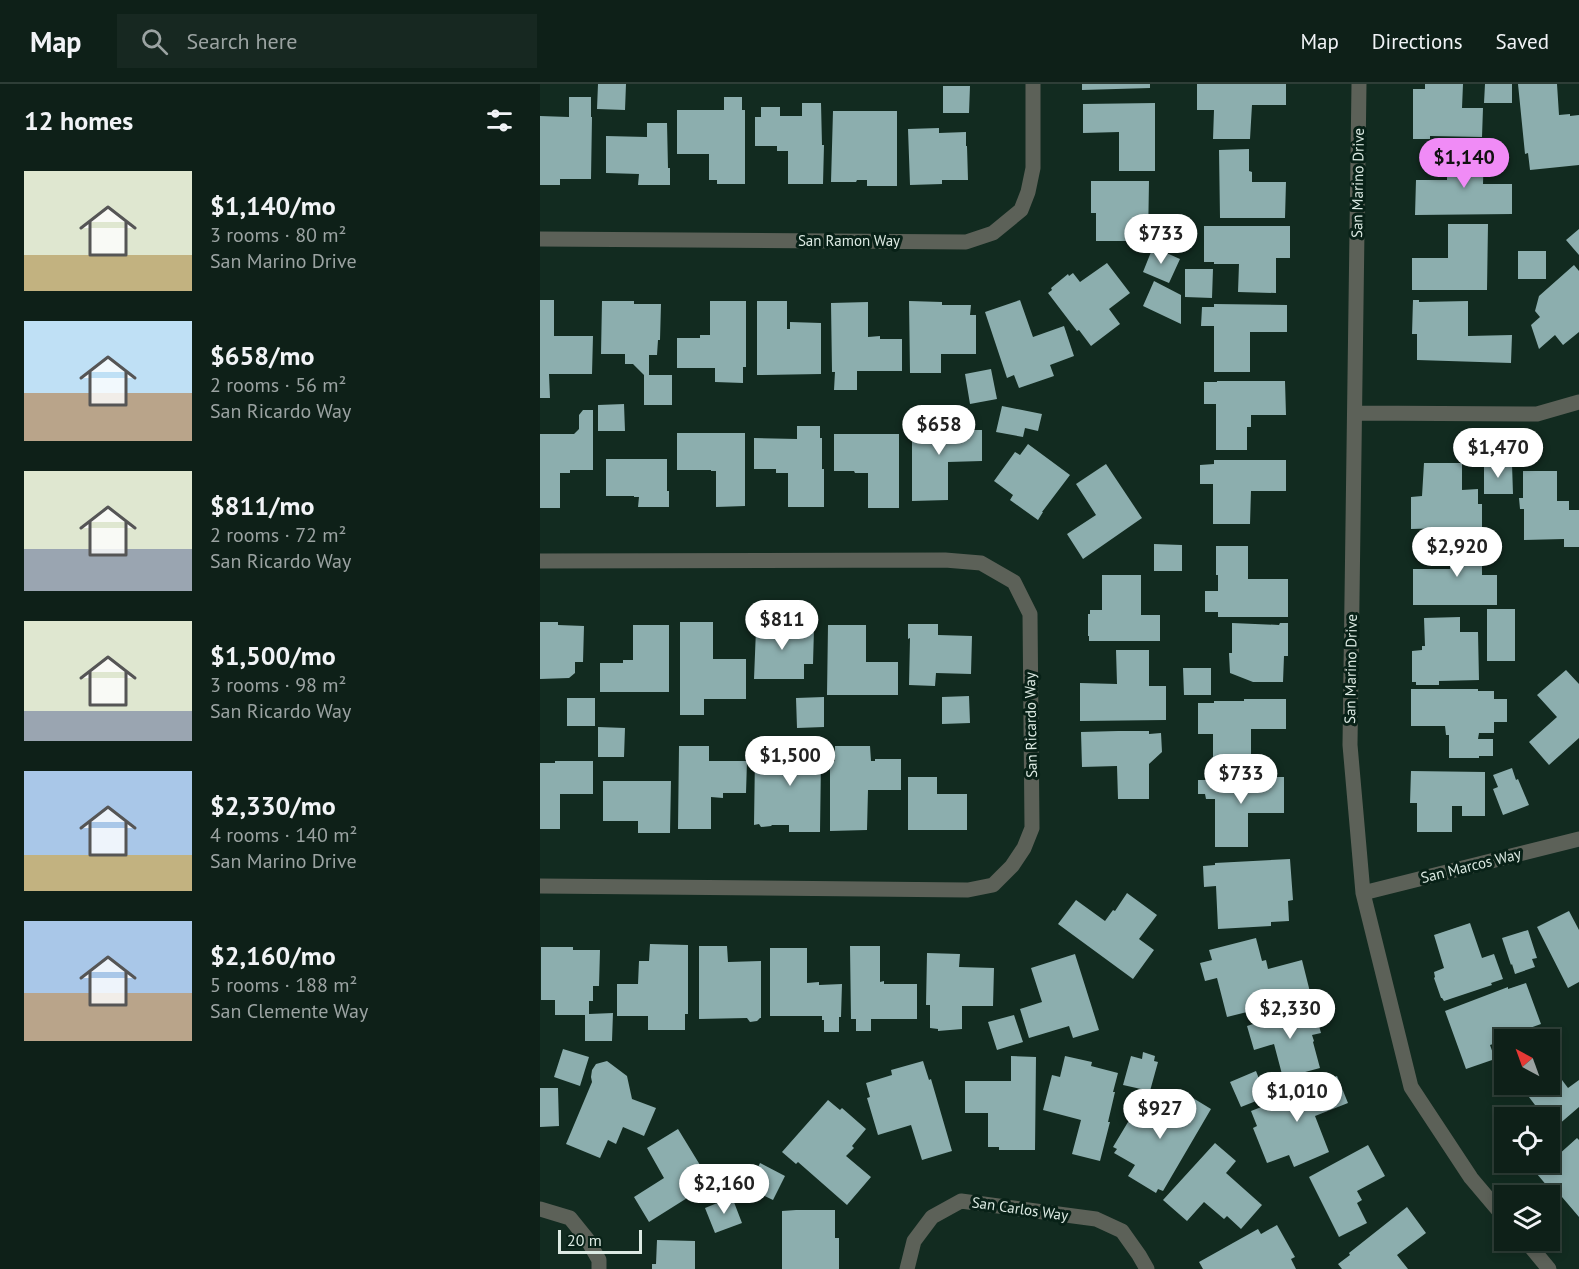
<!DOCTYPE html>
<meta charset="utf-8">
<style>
body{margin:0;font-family:"PT Sans",sans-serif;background:#172821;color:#f1f3f6;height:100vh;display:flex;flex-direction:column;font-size:22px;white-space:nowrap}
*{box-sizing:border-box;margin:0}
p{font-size:20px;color:#9ba3a2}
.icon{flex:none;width:33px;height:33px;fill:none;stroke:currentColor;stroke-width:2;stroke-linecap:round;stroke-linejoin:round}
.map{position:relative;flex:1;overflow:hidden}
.sheet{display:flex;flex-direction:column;background:#0e2018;width:540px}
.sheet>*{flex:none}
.needle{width:39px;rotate:319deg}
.controls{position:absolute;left:954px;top:945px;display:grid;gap:12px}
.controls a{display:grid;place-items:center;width:66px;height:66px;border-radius:0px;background:#0e2018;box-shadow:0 3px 9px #0003,0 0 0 2px #2e3e37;font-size:30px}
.scale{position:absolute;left:18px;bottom:15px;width:84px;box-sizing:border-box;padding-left:6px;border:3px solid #dceae3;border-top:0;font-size:16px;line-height:21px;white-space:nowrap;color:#dceae3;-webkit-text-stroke:4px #082117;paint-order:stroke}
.price{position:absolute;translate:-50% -51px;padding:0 14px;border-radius:21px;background:#fff;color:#222;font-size:20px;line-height:39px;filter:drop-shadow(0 2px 3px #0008)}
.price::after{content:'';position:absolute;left:50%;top:36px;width:18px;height:14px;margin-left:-9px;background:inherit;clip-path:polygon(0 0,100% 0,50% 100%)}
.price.on{background:#f08bf6;color:#111}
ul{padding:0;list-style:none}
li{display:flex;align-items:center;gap:18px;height:150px;padding:0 24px}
li span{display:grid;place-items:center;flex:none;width:168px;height:120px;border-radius:0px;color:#555}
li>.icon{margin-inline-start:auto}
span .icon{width:72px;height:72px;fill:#fffc;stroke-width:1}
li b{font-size:26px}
h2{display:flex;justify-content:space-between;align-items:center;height:72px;padding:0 24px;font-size:26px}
header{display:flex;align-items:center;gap:36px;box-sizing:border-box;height:84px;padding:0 30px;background:#0e2018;border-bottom:2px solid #2e3e37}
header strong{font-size:28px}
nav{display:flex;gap:33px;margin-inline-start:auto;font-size:21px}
.search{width:420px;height:54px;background:#172821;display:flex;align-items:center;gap:15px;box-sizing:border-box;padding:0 21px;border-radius:0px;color:#9ba3a2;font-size:22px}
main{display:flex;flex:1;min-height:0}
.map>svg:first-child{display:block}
.building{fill:#8caeae}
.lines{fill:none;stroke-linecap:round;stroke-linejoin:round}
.minor{stroke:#5c6158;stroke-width:15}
.labels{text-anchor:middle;stroke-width:6;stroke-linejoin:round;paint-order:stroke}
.street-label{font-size:15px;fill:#dceae3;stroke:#082117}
</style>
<header>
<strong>Map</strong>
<div class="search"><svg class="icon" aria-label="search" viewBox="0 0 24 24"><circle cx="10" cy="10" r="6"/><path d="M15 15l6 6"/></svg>Search here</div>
<nav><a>Map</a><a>Directions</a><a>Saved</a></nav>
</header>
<main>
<section class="sheet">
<h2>12 homes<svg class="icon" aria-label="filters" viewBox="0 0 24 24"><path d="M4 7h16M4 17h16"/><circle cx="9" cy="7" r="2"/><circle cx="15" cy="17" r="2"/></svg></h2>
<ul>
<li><span style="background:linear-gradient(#dfe7d0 70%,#c2b280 0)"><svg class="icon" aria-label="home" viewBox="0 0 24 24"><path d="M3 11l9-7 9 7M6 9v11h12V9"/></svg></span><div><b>$1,140/mo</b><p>3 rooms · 80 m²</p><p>San Marino Drive</p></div></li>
<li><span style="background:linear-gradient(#bfe0f5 60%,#b9a48a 0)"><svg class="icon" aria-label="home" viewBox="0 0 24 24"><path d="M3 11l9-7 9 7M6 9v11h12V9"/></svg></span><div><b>$658/mo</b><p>2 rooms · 56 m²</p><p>San Ricardo Way</p></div></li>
<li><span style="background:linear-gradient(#dfe7d0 65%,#9aa5b1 0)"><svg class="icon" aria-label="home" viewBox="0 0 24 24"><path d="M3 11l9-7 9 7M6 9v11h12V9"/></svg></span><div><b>$811/mo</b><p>2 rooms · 72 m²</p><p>San Ricardo Way</p></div></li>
<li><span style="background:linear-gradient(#dfe7d0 75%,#9aa5b1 0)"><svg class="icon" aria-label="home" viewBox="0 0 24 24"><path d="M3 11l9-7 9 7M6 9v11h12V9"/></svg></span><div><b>$1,500/mo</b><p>3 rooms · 98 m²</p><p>San Ricardo Way</p></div></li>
<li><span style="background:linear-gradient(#a9c7e8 70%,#c2b280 0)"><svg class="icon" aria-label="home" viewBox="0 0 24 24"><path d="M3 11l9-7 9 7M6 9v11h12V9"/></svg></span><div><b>$2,330/mo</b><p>4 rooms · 140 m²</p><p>San Marino Drive</p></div></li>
<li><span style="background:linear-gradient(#a9c7e8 60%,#b9a48a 0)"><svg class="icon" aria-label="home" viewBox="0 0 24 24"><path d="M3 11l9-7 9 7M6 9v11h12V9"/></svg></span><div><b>$2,160/mo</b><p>5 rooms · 188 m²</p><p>San Clemente Way</p></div></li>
</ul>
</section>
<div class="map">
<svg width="1039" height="1185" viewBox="0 0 1039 1185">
<rect width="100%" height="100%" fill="#122b20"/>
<path class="building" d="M 58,0 L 86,0 L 85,26 L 57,25 Z
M 542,0 L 610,0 L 610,4 L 542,6 Z
M 657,0 L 746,0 L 746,21 L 712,21 L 710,55 L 673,55 L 674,26 L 657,26 Z
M 885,0 L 923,0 L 922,24 L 943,24 L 942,53 L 890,52 L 890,55 L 873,55 L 873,5 L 885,5 Z
M 945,0 L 972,0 L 972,19 L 944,19 Z
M 978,0 L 1017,0 L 1019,31 L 1030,30 L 1030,32 L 1039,31 L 1039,81 L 990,86 L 988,69 L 985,70 Z
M 403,2 L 430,2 L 429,29 L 403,29 Z
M 29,13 L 51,13 L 51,33 L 52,33 L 51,95 L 20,95 L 20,101 L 0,101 L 0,32 L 29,33 Z
M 184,13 L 202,13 L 202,26 L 205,26 L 205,100 L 177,100 L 177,96 L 169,96 L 169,70 L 137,70 L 137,26 L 184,26 Z
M 262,19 L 281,19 L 282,61 L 284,61 L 283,100 L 248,100 L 248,67 L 237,67 L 237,62 L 215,62 L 215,33 L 221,33 L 221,23 L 240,23 L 240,32 L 262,32 Z
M 615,19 L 615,87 L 579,87 L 579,48 L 543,49 L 543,20 Z
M 293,27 L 357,27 L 357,102 L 327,102 L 327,96 L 317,96 L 316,98 L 291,98 Z
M 107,39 L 127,39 L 128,84 L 130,84 L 130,101 L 98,101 L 99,90 L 66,89 L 66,52 L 107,53 Z
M 399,44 L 399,49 L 426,48 L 426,62 L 427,62 L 428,96 L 402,96 L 402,100 L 370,101 L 368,45 Z
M 913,63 L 944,63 L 943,100 L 972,100 L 972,130 L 875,131 L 876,96 L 907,96 L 907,85 L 913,85 Z
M 709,65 L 709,87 L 712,88 L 712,98 L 746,98 L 745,134 L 680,134 L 679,66 Z
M 551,97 L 609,97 L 608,157 L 556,157 L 556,129 L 551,129 Z
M 908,140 L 948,140 L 947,206 L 872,206 L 872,174 L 908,174 Z
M 664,142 L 750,142 L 750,174 L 736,174 L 736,209 L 698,208 L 699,180 L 674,180 L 674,178 L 664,178 Z
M 1039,145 L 1039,171 L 1026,156 Z
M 613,163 L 640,175 L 629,199 L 603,188 Z
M 978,167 L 1006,167 L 1006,195 L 978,195 Z
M 567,179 L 590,209 L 569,225 L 580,240 L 551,262 L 539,246 L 537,247 L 508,209 L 512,206 L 511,204 L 528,190 L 529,192 L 533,189 L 540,198 Z
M 1034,181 L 1039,187 L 1039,248 L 1023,261 L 1015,251 L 999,265 L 991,241 L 1000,233 L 995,227 L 999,212 Z
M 645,185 L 673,185 L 672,214 L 645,213 Z
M 614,197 L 641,211 L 641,240 L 603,222 Z
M 0,216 L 14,216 L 14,252 L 53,252 L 52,290 L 9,290 L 10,314 L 0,314 Z
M 480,216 L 493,253 L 524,242 L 534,272 L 510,281 L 514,292 L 479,304 L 474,291 L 467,294 L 445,228 Z
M 873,216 L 879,216 L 879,218 L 928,217 L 928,252 L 972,251 L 971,279 L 877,276 L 877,250 L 872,250 Z
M 62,217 L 94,217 L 94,220 L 121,220 L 120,256 L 118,256 L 117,271 L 109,271 L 109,291 L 132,291 L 132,321 L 104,321 L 104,291 L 93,280 L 85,280 L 85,270 L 61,270 Z
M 170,217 L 206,217 L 206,283 L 203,283 L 203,299 L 175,298 L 175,284 L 137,284 L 137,254 L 160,254 L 160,251 L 170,251 Z
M 217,217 L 247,217 L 247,245 L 250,245 L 250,238 L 281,239 L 281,290 L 217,291 Z
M 369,217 L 402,218 L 402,221 L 431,221 L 430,231 L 436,231 L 436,270 L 401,270 L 401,289 L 370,289 Z
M 328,218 L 328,253 L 340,252 L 340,255 L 362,255 L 362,287 L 317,287 L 317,306 L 294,306 L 295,288 L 292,288 L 291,219 Z
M 674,220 L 747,221 L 747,248 L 710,248 L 710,288 L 674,288 L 674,242 L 661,242 L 662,223 L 674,223 Z
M 451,285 L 457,315 L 430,320 L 425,290 Z
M 677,297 L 745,297 L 746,331 L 711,331 L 711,343 L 707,343 L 707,366 L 676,366 L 676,320 L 664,320 L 664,298 L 677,298 Z
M 84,320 L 85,347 L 58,347 L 58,321 Z
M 462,322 L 502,330 L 498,347 L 485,344 L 483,353 L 456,348 Z
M 43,326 L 53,326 L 53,386 L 30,386 L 30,389 L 20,389 L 20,424 L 0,424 L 0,350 L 34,350 L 39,345 L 39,331 Z
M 405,335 L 416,346 L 442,346 L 442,377 L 408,378 L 408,416 L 372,417 L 372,336 Z
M 257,342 L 280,342 L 280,354 L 282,354 L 282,385 L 284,385 L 284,423 L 248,423 L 248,389 L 236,389 L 236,385 L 214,385 L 214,354 L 257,355 Z
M 137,349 L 205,349 L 205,422 L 176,423 L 176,387 L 171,387 L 171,386 L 137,386 Z
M 294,350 L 359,350 L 359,424 L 328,424 L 328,389 L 315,389 L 314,387 L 294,387 Z
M 488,360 L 530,391 L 502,428 L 503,428 L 498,436 L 470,416 L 473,411 L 454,397 L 475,368 L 480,371 Z
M 66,375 L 127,375 L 127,407 L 129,407 L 129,423 L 98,423 L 99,413 L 94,413 L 94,412 L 66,412 Z
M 674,376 L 746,376 L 746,407 L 711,407 L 710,440 L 673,440 L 673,400 L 660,400 L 660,381 L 674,380 Z
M 884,379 L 922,379 L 922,406 L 938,405 L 938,420 L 942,420 L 942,443 L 871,445 L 871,413 L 882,412 Z
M 566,380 L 602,434 L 543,475 L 527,450 L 556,431 L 536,400 Z
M 944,380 L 972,380 L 973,410 L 944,410 Z
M 983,387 L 1017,387 L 1017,417 L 1029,417 L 1029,426 L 1039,426 L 1039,463 L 1024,463 L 1024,455 L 984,456 L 984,425 L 980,425 L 979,414 L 983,414 Z
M 910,451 L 942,451 L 942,491 L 957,491 L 957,521 L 873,521 L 873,485 L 910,485 Z
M 614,460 L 642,461 L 642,487 L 614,487 Z
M 676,462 L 708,462 L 708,495 L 748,495 L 748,533 L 678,533 L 678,528 L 665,528 L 665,507 L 678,507 L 678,491 L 676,491 Z
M 562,491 L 601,491 L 601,531 L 620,531 L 620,557 L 549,557 L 549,552 L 548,552 L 548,530 L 550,530 L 550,526 L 562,526 Z
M 947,525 L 975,525 L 975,577 L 947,577 Z
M 920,533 L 920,548 L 938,548 L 939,596 L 899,597 L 899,601 L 876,601 L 876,598 L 872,598 L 872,567 L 882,566 L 882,562 L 885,562 L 884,534 Z
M 0,538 L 18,538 L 18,541 L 44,542 L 43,578 L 35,578 L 35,589 L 29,594 L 0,595 Z
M 140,538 L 173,538 L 173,575 L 206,575 L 206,615 L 164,615 L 164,631 L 140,631 Z
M 215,539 L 249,539 L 248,543 L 274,544 L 273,580 L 264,580 L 264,595 L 214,595 L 216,545 L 215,545 Z
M 692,539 L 739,541 L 740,539 L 748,539 L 748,572 L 744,572 L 743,598 L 713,598 L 690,589 L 689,569 L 692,569 Z
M 368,540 L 398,540 L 398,551 L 432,552 L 431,590 L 396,589 L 395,602 L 369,601 L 370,554 L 368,555 Z
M 93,541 L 129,541 L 129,608 L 60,608 L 60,579 L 83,579 L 83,576 L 93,576 Z
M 288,541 L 326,541 L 326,578 L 358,578 L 358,611 L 287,611 Z
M 576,566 L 609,566 L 609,602 L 626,602 L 626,636 L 540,637 L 540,599 L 577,600 Z
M 643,584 L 671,584 L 671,611 L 644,611 Z
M 1026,586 L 1039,600 L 1039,654 L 1009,681 L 989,658 L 1017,633 L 997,611 Z
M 871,605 L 938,605 L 938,607 L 954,607 L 954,615 L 967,615 L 967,638 L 954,638 L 954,649 L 939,649 L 938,655 L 953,655 L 953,672 L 939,672 L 939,674 L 909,674 L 909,651 L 906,651 L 905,642 L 871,642 Z
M 429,612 L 430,639 L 402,640 L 402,613 Z
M 284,613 L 284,643 L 257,644 L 256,614 Z
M 27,614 L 55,614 L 55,642 L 27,642 Z
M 704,615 L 746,615 L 746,645 L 711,645 L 711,684 L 673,684 L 673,650 L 658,650 L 658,619 L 674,619 L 674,617 L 704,617 Z
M 58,643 L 85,644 L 84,673 L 58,673 Z
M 578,647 L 609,647 L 609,650 L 621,649 L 622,668 L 609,680 L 609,715 L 578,715 L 577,682 L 542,683 L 541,648 Z
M 247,653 L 278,653 L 278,676 L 281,676 L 280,748 L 249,748 L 249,741 L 232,741 L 231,742 L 221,743 L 219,740 L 214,741 L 215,672 L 247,673 Z
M 139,662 L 169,662 L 169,677 L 207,677 L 206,709 L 183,709 L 183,714 L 171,713 L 171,745 L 138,745 Z
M 295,662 L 330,662 L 331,677 L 335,677 L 335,675 L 361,675 L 361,706 L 328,706 L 327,746 L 290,747 L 290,678 L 295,677 Z
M 15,677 L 53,677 L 53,710 L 20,710 L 20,745 L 0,745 L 0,679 L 15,679 Z
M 972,684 L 976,696 L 978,695 L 989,721 L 963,731 L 953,705 L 958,703 L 953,691 Z
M 871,687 L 945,688 L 945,732 L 922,732 L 922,722 L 912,722 L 912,748 L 877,748 L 877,719 L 870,719 Z
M 368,693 L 397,693 L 397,710 L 427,710 L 427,746 L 368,746 Z
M 675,693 L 744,693 L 744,729 L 708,729 L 708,763 L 675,763 L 675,715 L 666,715 L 665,710 L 658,710 L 658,696 L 675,696 Z
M 63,697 L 131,697 L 130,749 L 98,749 L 98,737 L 63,737 Z
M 750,775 L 753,816 L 748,817 L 749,837 L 731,838 L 731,842 L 678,845 L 676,802 L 664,803 L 663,782 L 675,781 L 675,779 Z
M 587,809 L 617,831 L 599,855 L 614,866 L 593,895 L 518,840 L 536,816 L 565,837 L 573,826 L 575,827 Z
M 1029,827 L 1039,846 L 1039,898 L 1028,904 L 997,843 Z
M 930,839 L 942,874 L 954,870 L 963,895 L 951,899 L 952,901 L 904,917 L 902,914 L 901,914 L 894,894 L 895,893 L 894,888 L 904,884 L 894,851 Z
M 988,846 L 997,874 L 992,875 L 995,883 L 975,890 L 972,880 L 971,881 L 962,854 Z
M 716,854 L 722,877 L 726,876 L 728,885 L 762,876 L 771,912 L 687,933 L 677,894 L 665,897 L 660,879 L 672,876 L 669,866 Z
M 110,860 L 148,861 L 148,930 L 145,930 L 145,946 L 108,946 L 108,932 L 77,932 L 77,900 L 98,900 L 99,877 L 109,877 Z
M 159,862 L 187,862 L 188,878 L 221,877 L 221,934 L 220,934 L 217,937 L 210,938 L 207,934 L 159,935 Z
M 310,862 L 340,862 L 340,898 L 344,897 L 344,900 L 377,900 L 377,935 L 331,935 L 331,947 L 316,947 L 316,935 L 311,935 Z
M 1,863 L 33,863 L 33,866 L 60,866 L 59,902 L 53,902 L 53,917 L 49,917 L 49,930 L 73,929 L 72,957 L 45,957 L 45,931 L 15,931 L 15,916 L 1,916 Z
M 230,864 L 267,864 L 267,899 L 279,898 L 279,901 L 302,900 L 301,933 L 299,933 L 299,948 L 284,948 L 284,936 L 282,936 L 282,932 L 230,932 Z
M 387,869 L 420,870 L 419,883 L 454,884 L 453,922 L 422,922 L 422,945 L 398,947 L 398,945 L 390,944 L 390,921 L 386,921 Z
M 535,870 L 559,946 L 533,954 L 529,942 L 489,954 L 480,925 L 502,918 L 491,884 Z
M 986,899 L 1001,940 L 987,945 L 991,956 L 964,956 L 964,972 L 959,958 L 950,961 L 955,975 L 926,985 L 905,927 L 968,903 L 968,905 Z
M 773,920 L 781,949 L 772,951 L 774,957 L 773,958 L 780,984 L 743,994 L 734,960 L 714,966 L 707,942 Z
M 474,931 L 483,958 L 457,966 L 448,938 Z
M 23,965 L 49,973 L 40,1002 L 14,993 Z
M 603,968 L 615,972 L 614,977 L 618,978 L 610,1007 L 583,1001 L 591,972 L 602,975 Z
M 471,972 L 496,973 L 495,1066 L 459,1066 L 459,1063 L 448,1063 L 448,1029 L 425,1029 L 425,997 L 471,997 Z
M 525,972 L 552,978 L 551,982 L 578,989 L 573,1008 L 575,1008 L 568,1038 L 570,1038 L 560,1077 L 532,1070 L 541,1036 L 503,1026 L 512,991 L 520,993 Z
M 67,977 L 87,992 L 92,1015 L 116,1024 L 104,1052 L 83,1043 L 76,1060 L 68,1056 L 60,1074 L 26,1060 L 52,998 L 51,993 L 52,986 L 56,980 Z
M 383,977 L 389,996 L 391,995 L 412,1067 L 382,1076 L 371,1041 L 338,1051 L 327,1014 L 330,1013 L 326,999 L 352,991 L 351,986 Z
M 1010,980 L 1028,1004 L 1039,996 L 1039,1023 L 1010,1048 L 1010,1034 L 978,1034 L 995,1021 L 979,1000 L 1010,1000 Z
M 716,987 L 726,1013 L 701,1023 L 690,998 Z
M 797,992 L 808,1019 L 775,1032 L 789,1068 L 754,1083 L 749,1071 L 727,1079 L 713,1044 L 717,1042 L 711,1027 L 729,1020 L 728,1019 Z
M 0,1004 L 18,1004 L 19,1042 L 0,1043 Z
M 618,1009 L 641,1022 L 648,1011 L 671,1025 L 623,1107 L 618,1105 L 616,1109 L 588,1092 L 595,1081 L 574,1069 L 577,1065 L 573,1063 L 594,1028 L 603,1034 Z
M 288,1016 L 300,1026 L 302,1024 L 326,1045 L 312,1062 L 314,1064 L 306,1072 L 331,1093 L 307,1121 L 258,1078 L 256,1080 L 242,1068 Z
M 138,1045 L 171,1099 L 109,1138 L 94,1113 L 124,1094 L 107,1064 Z
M 1037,1054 L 1039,1056 L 1039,1133 L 1022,1113 L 1019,1116 L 997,1090 Z
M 675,1059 L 696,1077 L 686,1089 L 722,1121 L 701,1145 L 687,1132 L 684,1135 L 664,1118 L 647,1137 L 623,1116 Z
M 828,1061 L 845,1092 L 817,1107 L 822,1116 L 817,1119 L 827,1139 L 799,1153 L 769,1093 Z
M 220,1079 L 245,1092 L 233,1116 L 208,1104 Z
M 192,1113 L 202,1139 L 175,1149 L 165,1124 Z
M 867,1123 L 886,1149 L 857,1171 L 868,1185 L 802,1185 L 798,1180 L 810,1171 L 809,1169 Z
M 256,1126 L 295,1126 L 295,1154 L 299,1154 L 299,1185 L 242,1185 L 242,1127 Z
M 737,1141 L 755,1173 L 751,1175 L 756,1185 L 663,1185 L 659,1178 L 718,1145 L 721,1150 Z
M 117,1156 L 155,1157 L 155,1185 L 112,1185 L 112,1180 L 116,1180 Z"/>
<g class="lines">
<path class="minor" d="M 819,0 L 810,661 L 823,809 L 871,1003 L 931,1094 L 964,1133
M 0,155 L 426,158 L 453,149 L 481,126 L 488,108 L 493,84 L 493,0
M 815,329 L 997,330 L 1039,318
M 0,477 L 405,476 L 441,479 L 474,498 L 490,530 L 492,744 L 484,764 L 472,782 L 453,801 L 428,806 L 0,802
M 823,809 L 1039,755
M 0,1125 L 30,1134 L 47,1155 L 59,1176 L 59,1185
M 985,1156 L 1009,1185
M 367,1185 L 374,1157 L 392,1133 L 421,1117 L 556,1135 L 582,1147 L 599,1171 L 607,1185"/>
</g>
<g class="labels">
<g class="street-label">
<text transform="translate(818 99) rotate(-89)" y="5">San Marino Drive</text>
<text x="309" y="162">San Ramon Way</text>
<text transform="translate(811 585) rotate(-89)" y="5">San Marino Drive</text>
<text transform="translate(491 641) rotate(-91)" y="5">San Ricardo Way</text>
<text transform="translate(931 782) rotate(-14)" y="5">San Marcos Way</text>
<text transform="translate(480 1125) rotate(8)" y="5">San Carlos Way</text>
</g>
</g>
</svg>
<div class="controls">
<a><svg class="needle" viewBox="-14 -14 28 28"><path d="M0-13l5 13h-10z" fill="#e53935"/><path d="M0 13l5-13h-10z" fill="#9ba3a2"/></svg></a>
<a><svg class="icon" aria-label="locate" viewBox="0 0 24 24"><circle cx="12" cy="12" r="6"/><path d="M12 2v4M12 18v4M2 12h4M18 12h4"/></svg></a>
<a><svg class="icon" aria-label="layers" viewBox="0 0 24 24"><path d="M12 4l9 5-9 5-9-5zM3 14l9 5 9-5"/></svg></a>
</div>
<div class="scale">20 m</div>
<b class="price on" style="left:924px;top:105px">$1,140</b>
<b class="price" style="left:621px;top:181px">$733</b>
<b class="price" style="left:399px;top:372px">$658</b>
<b class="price" style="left:958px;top:395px">$1,470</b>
<b class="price" style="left:917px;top:494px">$2,920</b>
<b class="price" style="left:242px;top:567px">$811</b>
<b class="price" style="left:250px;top:703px">$1,500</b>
<b class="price" style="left:701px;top:721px">$733</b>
<b class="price" style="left:750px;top:956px">$2,330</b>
<b class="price" style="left:757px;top:1039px">$1,010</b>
<b class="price" style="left:620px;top:1056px">$927</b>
<b class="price" style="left:184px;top:1131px">$2,160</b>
</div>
</main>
